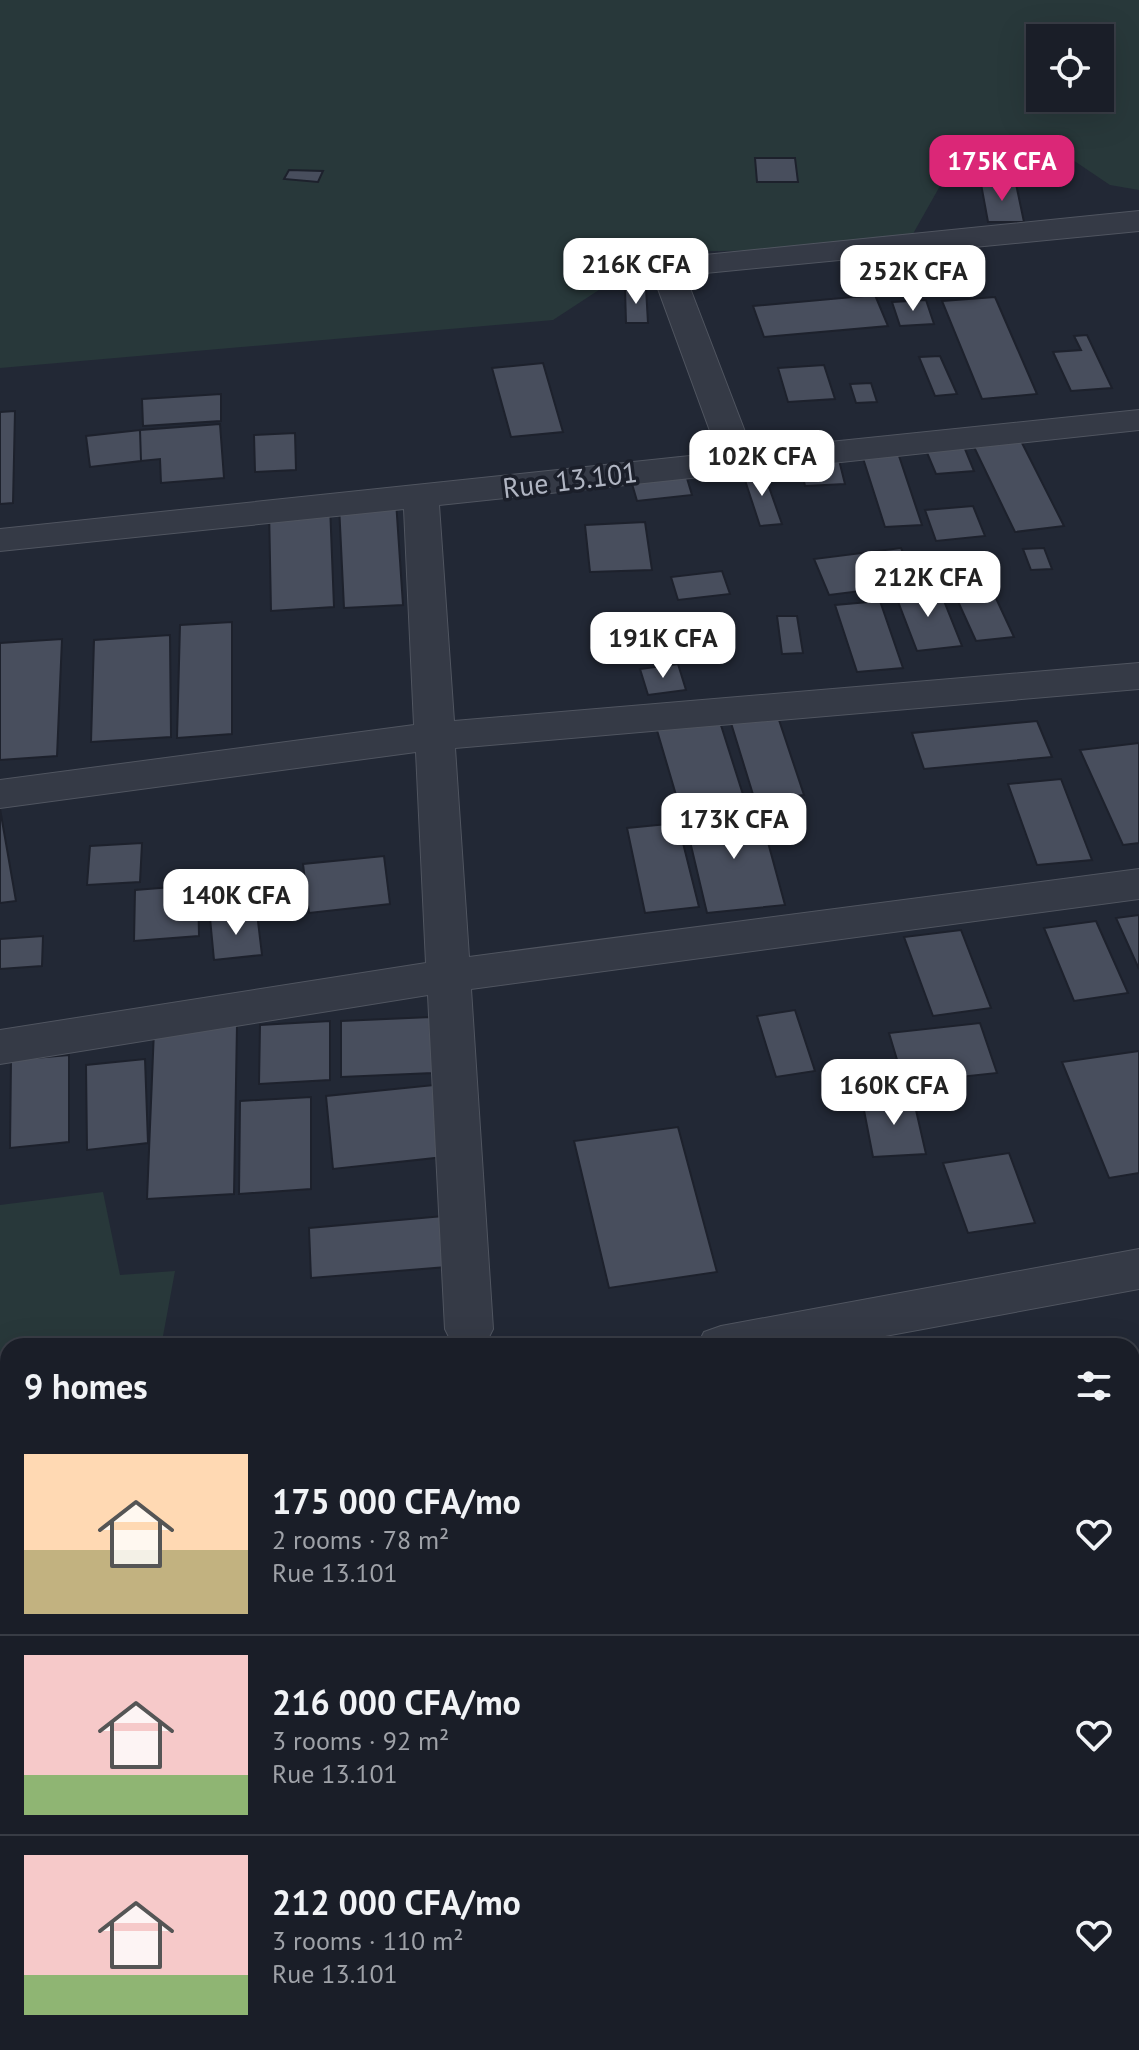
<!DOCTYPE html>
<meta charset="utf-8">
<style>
body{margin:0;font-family:"PT Sans",sans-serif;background:#232730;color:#f1f3f6;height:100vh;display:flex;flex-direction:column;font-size:30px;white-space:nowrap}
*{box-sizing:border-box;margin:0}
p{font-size:26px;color:#9fa2a8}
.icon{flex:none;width:44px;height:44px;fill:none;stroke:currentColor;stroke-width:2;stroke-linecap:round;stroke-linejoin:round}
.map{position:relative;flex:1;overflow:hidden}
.panel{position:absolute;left:0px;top:1338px;width:1140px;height:712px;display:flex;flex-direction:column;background:#1a1e28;border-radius:24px 24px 0 0;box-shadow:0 8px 32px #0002,0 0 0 2px #383c45}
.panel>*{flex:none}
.tools{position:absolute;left:1026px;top:24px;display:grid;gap:16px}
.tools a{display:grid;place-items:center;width:88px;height:88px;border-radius:0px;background:#1a1e28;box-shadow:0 8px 32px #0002,0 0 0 2px #383c45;font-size:40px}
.price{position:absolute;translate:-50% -68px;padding:0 18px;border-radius:16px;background:#fff;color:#222;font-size:26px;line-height:52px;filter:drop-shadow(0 2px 4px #0008)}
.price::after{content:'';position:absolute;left:50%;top:48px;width:24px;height:18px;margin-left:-12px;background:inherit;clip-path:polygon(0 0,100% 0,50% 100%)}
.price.selected{background:#db2777;color:#fff}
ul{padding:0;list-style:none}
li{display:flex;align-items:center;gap:24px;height:200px;padding:0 24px}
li+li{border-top:2px solid #383c45}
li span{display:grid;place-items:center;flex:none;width:224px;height:160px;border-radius:0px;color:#555}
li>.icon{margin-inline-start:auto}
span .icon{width:96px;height:96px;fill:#fffc;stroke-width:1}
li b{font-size:34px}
h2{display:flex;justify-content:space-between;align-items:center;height:96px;padding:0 24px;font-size:34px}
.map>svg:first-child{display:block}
.green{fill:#28383a;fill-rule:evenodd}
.building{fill:#484e5d;stroke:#1d212c;stroke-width:2}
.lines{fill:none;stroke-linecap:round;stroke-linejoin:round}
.minor-casing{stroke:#505560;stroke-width:2}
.minor{fill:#353a46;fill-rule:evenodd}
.labels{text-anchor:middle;stroke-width:7;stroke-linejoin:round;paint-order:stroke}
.street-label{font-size:28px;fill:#b0b5c2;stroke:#1b1f2a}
</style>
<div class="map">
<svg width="1139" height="2050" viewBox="0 0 1139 2050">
<rect width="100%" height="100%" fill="#222835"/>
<path class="green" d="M 0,0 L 1139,0 L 1139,190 L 1110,185 L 1061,152 L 1011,148 L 958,154 L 905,248 L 657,252 L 553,320 L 0,368 ZM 1040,38 L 1100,38 L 1100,98 L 1040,98 Z
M 103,1192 L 120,1275 L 175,1271 L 163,1336 L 264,1337 L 282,1346 L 8,1346 L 8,1999 L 0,2032 L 0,1205 Z
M 1132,1518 L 1139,1518 L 1139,2050 L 959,2050 L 958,2042 L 1132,2042 Z"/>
<path class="building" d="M 755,158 L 795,158 L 798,182 L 757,182 Z
M 289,170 L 323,171 L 318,182 L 284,179 Z
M 981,184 L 1016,184 L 1024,222 L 988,222 Z
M 625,288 L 646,288 L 648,323 L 626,323 Z
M 875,295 L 888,326 L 764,337 L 753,306 Z
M 995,297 L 1037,394 L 982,399 L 942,301 Z
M 926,300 L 934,324 L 900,326 L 892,302 Z
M 1087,335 L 1112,388 L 1071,391 L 1053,352 L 1081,350 L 1074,336 Z
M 940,356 L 957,394 L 935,396 L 919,357 Z
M 543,363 L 563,432 L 511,437 L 492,368 Z
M 824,365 L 835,399 L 788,402 L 778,368 Z
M 871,383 L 877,402 L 856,403 L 850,384 Z
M 221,394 L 221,421 L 143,426 L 142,399 Z
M 15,411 L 13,503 L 0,504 L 0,412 Z
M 220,424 L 224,478 L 161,483 L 160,459 L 141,461 L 140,430 Z
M 140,430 L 141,461 L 90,467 L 86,436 Z
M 295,433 L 296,470 L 255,472 L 254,435 Z
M 1021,441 L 1064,526 L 1015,532 L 974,447 Z
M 963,444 L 974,471 L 936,474 L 925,448 Z
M 897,450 L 922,525 L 885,527 L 861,452 Z
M 838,456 L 845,484 L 805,486 L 799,458 Z
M 683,465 L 692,495 L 637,501 L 628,470 Z
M 763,470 L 782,524 L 760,526 L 742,471 Z
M 396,501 L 403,605 L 344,608 L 339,505 Z
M 330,505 L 334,607 L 271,611 L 269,508 Z
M 973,506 L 985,536 L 936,541 L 925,510 Z
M 645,522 L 652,570 L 590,572 L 585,525 Z
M 901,548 L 917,584 L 829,595 L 814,559 Z
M 1044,548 L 1052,569 L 1031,570 L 1023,549 Z
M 722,571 L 730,594 L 678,600 L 671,577 Z
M 988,581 L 1014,637 L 976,641 L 951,586 Z
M 938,586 L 962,646 L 917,651 L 894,591 Z
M 880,601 L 903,668 L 857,672 L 835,605 Z
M 777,616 L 797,616 L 803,653 L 782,654 Z
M 232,622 L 232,734 L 177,738 L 180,625 Z
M 170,635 L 171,737 L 91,742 L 94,640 Z
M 62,639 L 57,756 L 0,760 L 0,643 Z
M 678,664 L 686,690 L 648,695 L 640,669 Z
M 778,717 L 804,795 L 755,801 L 731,723 Z
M 719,719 L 746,804 L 681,812 L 656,727 Z
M 1037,721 L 1052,757 L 924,769 L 912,733 Z
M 1139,743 L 1139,843 L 1123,845 L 1080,750 Z
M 1061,779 L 1092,860 L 1037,865 L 1008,784 Z
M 0,809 L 16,901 L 0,903 Z
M 759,809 L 785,905 L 707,913 L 684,816 Z
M 678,823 L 699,907 L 645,913 L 627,828 Z
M 142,843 L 140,882 L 87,885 L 90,846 Z
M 384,856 L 390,904 L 309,913 L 303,864 Z
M 198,885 L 199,936 L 134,941 L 135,890 Z
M 257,913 L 262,955 L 214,960 L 210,918 Z
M 1139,915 L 1139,969 L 1116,918 Z
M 1096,921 L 1128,993 L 1074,1001 L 1044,928 Z
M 961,930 L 991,1008 L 933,1016 L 904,937 Z
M 43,936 L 42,966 L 0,969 L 0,939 Z
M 795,1010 L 815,1071 L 776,1077 L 757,1016 Z
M 431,1017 L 433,1073 L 341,1077 L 341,1021 Z
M 330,1021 L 330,1080 L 259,1084 L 260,1025 Z
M 980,1023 L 997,1073 L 904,1083 L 889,1033 Z
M 237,1025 L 234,1194 L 147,1199 L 154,1030 Z
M 1139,1051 L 1139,1173 L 1109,1178 L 1062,1062 Z
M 69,1055 L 69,1142 L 10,1148 L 11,1060 Z
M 145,1059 L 148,1143 L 87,1150 L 86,1065 Z
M 434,1085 L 444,1157 L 333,1169 L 326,1096 Z
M 311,1097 L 311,1189 L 239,1194 L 240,1101 Z
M 913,1097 L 926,1154 L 873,1157 L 862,1100 Z
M 678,1127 L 717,1272 L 609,1288 L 574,1141 Z
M 1009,1153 L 1035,1223 L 968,1233 L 943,1163 Z
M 455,1215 L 459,1266 L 311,1278 L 309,1228 Z
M 31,2042 L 117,2042 L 117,2047 Z
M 610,2042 L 729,2042 L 728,2050 L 609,2050 Z"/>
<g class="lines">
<g class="minor-casing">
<path id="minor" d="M 1139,211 L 1139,231 L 685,275 L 752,450 L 1139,410 L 1139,430 L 439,505 L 454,721 L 1139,663 L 1139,689 L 455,748 L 469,957 L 1139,869 L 1139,899 L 471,989 L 493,1329 L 486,1343 L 478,1346 L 452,1343 L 445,1329 L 428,995 L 0,1064 L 0,1030 L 426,963 L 416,752 L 0,808 L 0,780 L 414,725 L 404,509 L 0,551 L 0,529 L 718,453 L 650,267 L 655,260 Z
M 1139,1249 L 1139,1289 L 831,1346 L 697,1346 L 704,1332 L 721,1326 Z"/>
</g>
<use href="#minor" class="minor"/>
</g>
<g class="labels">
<g class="street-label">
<text transform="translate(570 480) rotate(-7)" y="10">Rue 13.101</text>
</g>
</g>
</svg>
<div class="tools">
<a><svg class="icon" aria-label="locate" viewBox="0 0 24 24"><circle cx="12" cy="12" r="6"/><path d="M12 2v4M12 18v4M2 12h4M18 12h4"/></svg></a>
</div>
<b class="price selected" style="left:1002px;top:203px">175K CFA</b>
<b class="price" style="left:636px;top:306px">216K CFA</b>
<b class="price" style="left:913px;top:313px">252K CFA</b>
<b class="price" style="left:762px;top:498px">102K CFA</b>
<b class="price" style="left:928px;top:619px">212K CFA</b>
<b class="price" style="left:663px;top:680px">191K CFA</b>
<b class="price" style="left:734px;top:861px">173K CFA</b>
<b class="price" style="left:236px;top:937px">140K CFA</b>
<b class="price" style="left:894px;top:1127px">160K CFA</b>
<section class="panel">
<h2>9 homes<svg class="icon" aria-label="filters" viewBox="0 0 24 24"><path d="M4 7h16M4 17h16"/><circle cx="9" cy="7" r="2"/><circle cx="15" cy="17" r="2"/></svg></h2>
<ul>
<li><span style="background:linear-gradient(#ffd9b3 60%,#c2b280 0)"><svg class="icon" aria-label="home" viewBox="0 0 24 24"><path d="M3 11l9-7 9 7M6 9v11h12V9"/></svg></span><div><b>175 000 CFA/mo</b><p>2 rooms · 78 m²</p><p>Rue 13.101</p></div><svg class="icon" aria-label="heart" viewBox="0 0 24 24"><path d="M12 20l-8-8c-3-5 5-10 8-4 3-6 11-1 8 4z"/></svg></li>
<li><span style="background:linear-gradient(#f6c9c9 75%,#8fb573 0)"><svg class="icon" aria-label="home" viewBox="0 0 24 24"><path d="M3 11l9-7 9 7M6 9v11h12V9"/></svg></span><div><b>216 000 CFA/mo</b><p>3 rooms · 92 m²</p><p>Rue 13.101</p></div><svg class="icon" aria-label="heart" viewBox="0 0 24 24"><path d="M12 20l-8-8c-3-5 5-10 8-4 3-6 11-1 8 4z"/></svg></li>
<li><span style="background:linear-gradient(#f6c9c9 75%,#8fb573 0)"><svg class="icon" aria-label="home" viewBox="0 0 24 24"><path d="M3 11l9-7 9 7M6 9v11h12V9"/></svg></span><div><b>212 000 CFA/mo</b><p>3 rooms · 110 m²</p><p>Rue 13.101</p></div><svg class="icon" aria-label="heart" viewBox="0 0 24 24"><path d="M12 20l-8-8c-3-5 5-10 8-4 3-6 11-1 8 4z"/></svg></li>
</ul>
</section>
</div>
